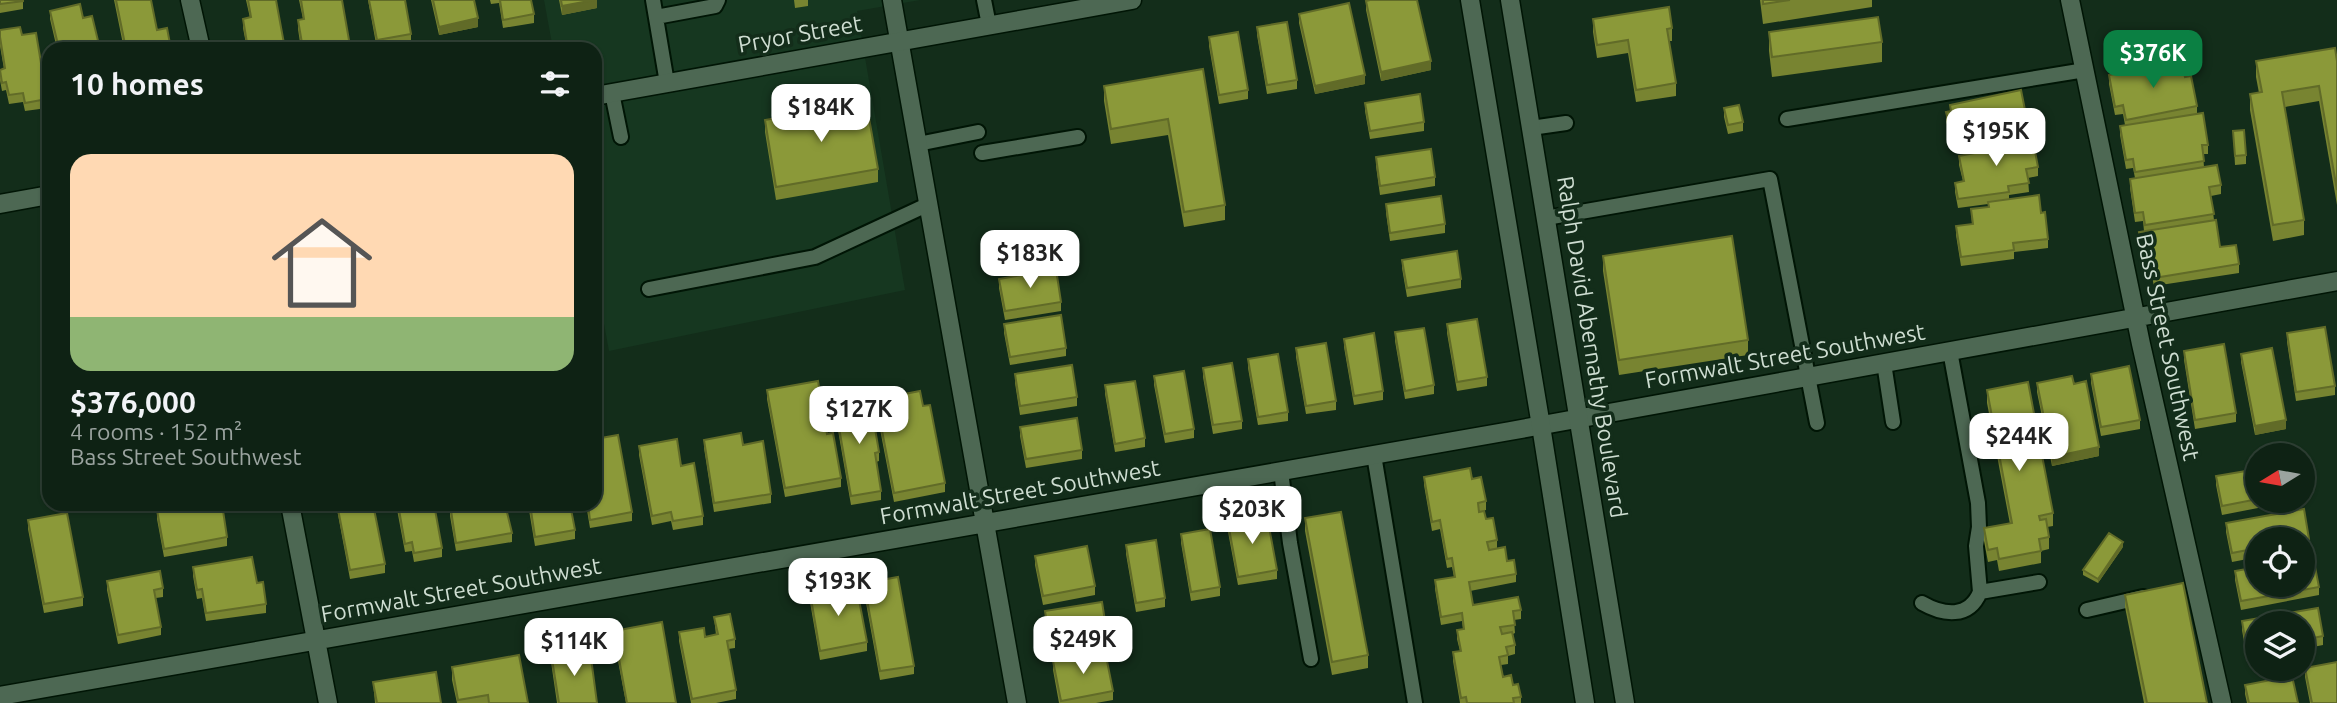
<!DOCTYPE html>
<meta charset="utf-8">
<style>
body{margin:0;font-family:Ubuntu,sans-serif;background:#172a1d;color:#f1f3f6;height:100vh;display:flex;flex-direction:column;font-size:26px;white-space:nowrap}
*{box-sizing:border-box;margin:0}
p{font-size:23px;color:#9ba4a0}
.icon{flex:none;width:38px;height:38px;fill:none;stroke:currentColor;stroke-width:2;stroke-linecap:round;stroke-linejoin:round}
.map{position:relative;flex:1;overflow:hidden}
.panel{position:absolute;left:42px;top:42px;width:560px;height:469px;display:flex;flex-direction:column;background:#0e2214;border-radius:21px;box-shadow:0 2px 5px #0004,0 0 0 2px #2e3f34}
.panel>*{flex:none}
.needle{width:46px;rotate:259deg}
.tools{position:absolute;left:2245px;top:443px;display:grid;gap:14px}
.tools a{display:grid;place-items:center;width:70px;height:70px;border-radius:50%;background:#0e2214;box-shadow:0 2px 5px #0004,0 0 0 2px #2e3f34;font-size:35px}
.price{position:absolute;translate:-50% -60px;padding:0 16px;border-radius:14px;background:#fff;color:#222;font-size:23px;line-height:46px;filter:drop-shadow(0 2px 4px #0008)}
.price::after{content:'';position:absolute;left:50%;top:42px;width:21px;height:16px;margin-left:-10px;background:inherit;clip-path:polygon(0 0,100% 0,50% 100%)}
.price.selected{background:#0b8043;color:#fff}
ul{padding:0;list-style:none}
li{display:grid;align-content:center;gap:14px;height:371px;padding:0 28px}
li+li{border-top:2px solid #2e3f34}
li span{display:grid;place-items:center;height:217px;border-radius:21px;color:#555}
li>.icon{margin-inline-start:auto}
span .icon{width:126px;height:126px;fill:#fffc;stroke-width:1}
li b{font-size:30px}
h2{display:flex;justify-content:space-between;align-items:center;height:84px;padding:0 28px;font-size:30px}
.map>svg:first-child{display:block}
.built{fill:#163720}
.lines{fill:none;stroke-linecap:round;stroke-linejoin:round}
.lane-casing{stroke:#001505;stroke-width:18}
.street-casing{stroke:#001505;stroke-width:21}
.secondary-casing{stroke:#001505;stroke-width:21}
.lane{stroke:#4d6853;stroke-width:14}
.street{stroke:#4d6853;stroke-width:18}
.secondary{stroke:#4d6853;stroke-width:18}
.wall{fill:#788431}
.shaded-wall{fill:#616b28}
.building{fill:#8b9939;stroke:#616b28;stroke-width:2}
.labels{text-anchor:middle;stroke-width:7;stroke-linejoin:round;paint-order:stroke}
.street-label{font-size:23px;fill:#ceddd1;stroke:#132d1a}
</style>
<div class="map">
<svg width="2337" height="703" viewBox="0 0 2337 703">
<rect width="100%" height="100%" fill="#132d1a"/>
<path class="built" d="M 544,0 L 920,0 L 857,11 L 905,290 L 609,351 L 595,275 L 595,49 L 553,49 Z"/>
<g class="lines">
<g class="lane-casing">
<path id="lane" d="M 653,0 L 667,83
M 984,0 L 989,25
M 656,17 L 715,6 L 718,0
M 612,93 L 621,137
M 1787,119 L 2085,70
M 1531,128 L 1566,123
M 918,144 L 978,132
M 982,153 L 1078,137
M 1546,218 L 1770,179 L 1817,423
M 649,289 L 815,257 L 929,204
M 1950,351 L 1978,503 L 1979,527 L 1976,546 L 1980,592 L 2039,582
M 1884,363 L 1893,422
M 1374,455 L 1415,703
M 1281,471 L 1290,543 L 1311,659
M 1922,603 C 1943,615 1969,619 1980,592
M 2087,610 L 2143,597"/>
</g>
<g class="street-casing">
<path id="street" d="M 190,0 L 201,49
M 892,0 L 1017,703
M 2070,0 L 2141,344 L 2222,703
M 290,504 L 328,703
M 0,696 L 1510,431 L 2337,281"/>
</g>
<g class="secondary-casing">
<path id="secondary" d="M 1470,0 L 1541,426 L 1585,703
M 1510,0 L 1625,703
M 595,96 L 1132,0
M 0,204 L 49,195"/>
</g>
<use href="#lane" class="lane"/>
<use href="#street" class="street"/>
<use href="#secondary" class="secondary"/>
</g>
<path class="wall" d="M 0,0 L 23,0 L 23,9 L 0,13 Z
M 114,0 L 151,0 L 157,30 L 171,49 L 124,49 Z
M 246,0 L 276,0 L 285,49 L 247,49 L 243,28 L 243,19 L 250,18 Z
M 299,0 L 342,0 L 350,49 L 301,49 L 298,29 L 298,20 L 303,19 Z
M 368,0 L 405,0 L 411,34 L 411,43 L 377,49 Z
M 431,0 L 474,0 L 478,27 L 439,35 Z
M 490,0 L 531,0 L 534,14 L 534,23 L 503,28 L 499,3 L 491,4 Z
M 559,0 L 597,0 L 597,8 L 562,15 Z
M 794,0 L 808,0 L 808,6 L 795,8 Z
M 1760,0 L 1872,0 L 1872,7 L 1763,24 Z
M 1366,1 L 1431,70 L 1381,81 L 1366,10 Z
M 50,11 L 83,18 L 100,49 L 57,49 L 50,19 Z
M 1299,14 L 1365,84 L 1315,94 L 1299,23 Z
M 1593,19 L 1672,28 L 1672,41 L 1669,41 L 1676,83 L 1676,96 L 1636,102 L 1628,53 L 1597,58 L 1593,32 Z
M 1257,27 L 1297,80 L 1297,89 L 1267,94 L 1257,35 Z
M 0,30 L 22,35 L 47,99 L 47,108 L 25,111 L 23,102 L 9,104 L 6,90 L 2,91 L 0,80 L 0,70 L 4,69 L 0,46 Z
M 1769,32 L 1882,42 L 1882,62 L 1772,77 L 1769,51 Z
M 1209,37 L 1248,90 L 1248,99 L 1219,104 L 1209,46 Z
M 2256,61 L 2337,61 L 2337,205 L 2319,101 L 2285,107 L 2304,220 L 2304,235 L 2273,241 L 2250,110 L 2250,94 L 2259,93 L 2256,77 Z
M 1203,69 L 1225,205 L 1225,220 L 1184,227 L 1168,135 L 1111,144 L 1104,101 L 1104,86 Z
M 2109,75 L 2185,77 L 2197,106 L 2197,114 L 2208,145 L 2208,154 L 2203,154 L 2204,167 L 2221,185 L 2221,194 L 2211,196 L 2214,220 L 2220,247 L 2239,264 L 2239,273 L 2154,286 L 2151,273 L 2144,274 L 2139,241 L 2139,232 L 2144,231 L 2143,221 L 2135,222 L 2130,188 L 2130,179 L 2135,178 L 2133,168 L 2126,169 L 2120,135 L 2120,126 L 2125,125 L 2123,114 L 2115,115 L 2109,84 Z
M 807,103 L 820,109 L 878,169 L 878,182 L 776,200 L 765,132 L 765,120 L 807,112 Z
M 1365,103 L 1424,122 L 1424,131 L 1370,139 L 1365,111 Z
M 1950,105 L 2026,123 L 2018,126 L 2018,138 L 2038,167 L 2038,176 L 2028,178 L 2029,192 L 2009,195 L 2009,199 L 2041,213 L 2048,239 L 2048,248 L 2014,252 L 2014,259 L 1961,266 L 1956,235 L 1956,226 L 1972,224 L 1971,209 L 1988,207 L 1988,204 L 1958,208 L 1955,192 L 1955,183 L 1963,181 L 1959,165 L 1959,156 L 1974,153 L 1974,147 L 1958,151 L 1954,131 L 1949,132 L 1946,121 L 1946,112 L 1950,111 Z
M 1724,108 L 1743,122 L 1743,131 L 1728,134 L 1724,117 Z
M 2233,131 L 2246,155 L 2246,164 L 2235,165 Z
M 1376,157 L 1435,177 L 1435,186 L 1380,195 L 1376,166 Z
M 1386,204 L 1445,224 L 1445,233 L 1390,241 L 1386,213 Z
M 1603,256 L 1748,340 L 1748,355 L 1619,375 L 1603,271 Z
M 1402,260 L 1461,279 L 1461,288 L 1407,297 L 1402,268 Z
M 999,279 L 1061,302 L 1061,311 L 1005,320 L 999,288 Z
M 1004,324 L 1066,348 L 1066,356 L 1010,365 L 1004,333 Z
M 1447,324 L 1487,377 L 1487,386 L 1457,391 L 1447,333 Z
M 1395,332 L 1434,385 L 1434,394 L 1405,399 L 1395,341 Z
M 2287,333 L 2335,386 L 2335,395 L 2296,401 L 2287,342 Z
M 1344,339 L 1383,391 L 1383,400 L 1354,405 L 1344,347 Z
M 1296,348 L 1336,401 L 1336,410 L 1306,414 L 1296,357 Z
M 2184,351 L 2236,413 L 2236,422 L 2195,429 L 2184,360 Z
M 2241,354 L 2286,429 L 2255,435 L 2241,362 Z
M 1248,359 L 1288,412 L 1288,421 L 1258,425 L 1248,368 Z
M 1203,368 L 1242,421 L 1242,429 L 1213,434 L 1203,377 Z
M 1015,374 L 1077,397 L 1077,406 L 1020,415 L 1015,383 Z
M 2091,374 L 2140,420 L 2140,429 L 2101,436 L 2091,383 Z
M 1154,376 L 1194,429 L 1194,438 L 1165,443 L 1154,385 Z
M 2037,383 L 2074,384 L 2099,456 L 2052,466 L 2037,392 Z
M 1105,385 L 1145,438 L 1145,447 L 1115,452 L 1105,394 Z
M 767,390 L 827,434 L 841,478 L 841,487 L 785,497 L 767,399 Z
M 1987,390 L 2053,513 L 2053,526 L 2047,527 L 2049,537 L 2049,549 L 2041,551 L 2041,563 L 1999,571 L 1997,560 L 1988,562 L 1984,541 L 1984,528 L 2010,524 L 1987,403 Z
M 889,397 L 923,406 L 945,483 L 945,492 L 894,502 L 879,424 L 879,415 L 891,413 Z
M 835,405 L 879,452 L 879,461 L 876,462 L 881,491 L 881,500 L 851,505 L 835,413 Z
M 1020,427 L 1082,450 L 1082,459 L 1026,468 L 1020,436 Z
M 704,440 L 743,445 L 771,494 L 771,503 L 714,512 L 704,448 Z
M 639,446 L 681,466 L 703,516 L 703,525 L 673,530 L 671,521 L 652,525 L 639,455 Z
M 2258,469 L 2258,500 L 2299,500 L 2222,515 L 2216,485 L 2216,476 Z
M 1424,477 L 1472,479 L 1486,501 L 1486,510 L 1479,512 L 1486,519 L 1497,540 L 1497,548 L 1516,574 L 1516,582 L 1470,591 L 1473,605 L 1521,610 L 1521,619 L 1514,620 L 1515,633 L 1513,634 L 1515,645 L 1515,654 L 1508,656 L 1508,664 L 1501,665 L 1503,677 L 1513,685 L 1521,697 L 1521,703 L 1460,703 L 1453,661 L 1453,652 L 1460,651 L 1457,639 L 1457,630 L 1463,629 L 1462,621 L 1441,625 L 1435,589 L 1435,580 L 1454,577 L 1452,567 L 1447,568 L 1440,529 L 1432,531 L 1424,485 Z
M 336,504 L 373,504 L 385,564 L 385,573 L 350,579 Z
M 396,504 L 434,504 L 442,548 L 442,557 L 414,562 L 412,551 L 405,552 Z
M 450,504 L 512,533 L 512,542 L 456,551 L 450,516 Z
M 528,504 L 570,504 L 575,530 L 575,539 L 535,546 Z
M 586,504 L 595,504 L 632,512 L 632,521 L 590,528 Z
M 157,510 L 227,537 L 227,546 L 164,557 L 157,519 Z
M 1305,518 L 1368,655 L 1368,668 L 1332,675 L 1305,531 Z
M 28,520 L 83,597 L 83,606 L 44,613 L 28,529 Z
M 1228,523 L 1277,570 L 1277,579 L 1238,585 L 1228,532 Z
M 2226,523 L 2309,539 L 2309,548 L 2303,549 L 2303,539 L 2258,539 L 2258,557 L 2232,562 L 2226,532 Z
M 1181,534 L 1220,587 L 1220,596 L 1191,601 L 1181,543 Z
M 1126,545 L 1165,598 L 1165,607 L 1136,612 L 1126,554 Z
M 2123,547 L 2098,583 L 2083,575 L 2083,570 Z
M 1035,556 L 1095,586 L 1095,595 L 1043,605 L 1035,565 Z
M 193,567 L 257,583 L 266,604 L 266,613 L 206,621 L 202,598 L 197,599 L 193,576 Z
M 2235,571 L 2319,587 L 2319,595 L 2241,610 L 2235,580 Z
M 107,581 L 163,588 L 163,597 L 156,598 L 161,627 L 161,635 L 118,644 L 107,590 Z
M 864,583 L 914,666 L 914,674 L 880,680 L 864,592 Z
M 810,593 L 867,642 L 867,651 L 820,660 L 810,602 Z
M 2125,595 L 2207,703 L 2144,703 L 2125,607 Z
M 2318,608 L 2323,636 L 2323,645 L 2303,649 L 2303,623 L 2258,623 L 2258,657 L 2247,659 L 2242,630 L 2242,621 Z
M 1045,611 L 1107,634 L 1107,643 L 1050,652 L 1045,620 Z
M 714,617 L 735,639 L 735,648 L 728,649 L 736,690 L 736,699 L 716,703 L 691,703 L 679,641 L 679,632 L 705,637 L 716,635 Z
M 614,631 L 676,703 L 626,703 L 614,640 Z
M 551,653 L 578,660 L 597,703 L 557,703 L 551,662 Z
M 1053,661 L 1113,691 L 1113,700 L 1096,703 L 1059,703 L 1053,670 Z
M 452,667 L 528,703 L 457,703 L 452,680 Z
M 2305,668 L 2337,703 L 2310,703 L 2305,677 Z
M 373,682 L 441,703 L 375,703 Z
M 2245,685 L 2298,703 L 2247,703 L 2245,694 Z"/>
<path class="shaded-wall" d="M 594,0 L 597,0 L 597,8 L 562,15 L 562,6 Z
M 478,18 L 478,27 L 439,35 L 439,27 Z
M 1431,61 L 1431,70 L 1381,81 L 1381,72 Z
M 1365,75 L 1365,84 L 1315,94 L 1315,86 Z
M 2026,115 L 2026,123 L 2016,126 L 2016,117 Z
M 2018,129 L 2018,138 L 1958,151 L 1958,142 Z
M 2286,420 L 2286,429 L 2255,435 L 2255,426 Z
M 2099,447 L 2099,456 L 2052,466 L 2052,457 Z
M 2123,542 L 2123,547 L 2098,583 L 2098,579 Z"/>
<path class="building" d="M 0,0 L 23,0 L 23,1 L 0,4 Z
M 116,0 L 151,0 L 157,30 L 167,28 L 171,49 L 126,49 Z
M 248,0 L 276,0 L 285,49 L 248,49 L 243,19 L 251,17 Z
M 301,0 L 342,0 L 350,46 L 334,49 L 303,49 L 298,20 L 304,19 Z
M 369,0 L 405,0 L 411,34 L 377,40 Z
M 433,0 L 474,0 L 478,18 L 439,27 Z
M 500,0 L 531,0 L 534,14 L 503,20 Z
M 561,0 L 594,0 L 562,6 Z
M 1370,0 L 1417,0 L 1431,61 L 1381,72 L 1366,1 Z
M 1763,0 L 1790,0 L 1763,4 Z
M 1349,3 L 1365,75 L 1315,86 L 1299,14 Z
M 80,4 L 83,18 L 92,16 L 100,49 L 59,49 L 50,11 Z
M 1669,7 L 1672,28 L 1667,29 L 1676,83 L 1636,90 L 1628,40 L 1597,45 L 1593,19 Z
M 1878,17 L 1882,42 L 1772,57 L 1769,32 Z
M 1287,22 L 1297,80 L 1267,85 L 1257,27 Z
M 20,27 L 22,35 L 36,33 L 47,99 L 25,103 L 23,93 L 9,95 L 6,82 L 2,83 L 0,70 L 5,68 L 0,37 L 0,30 Z
M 1238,32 L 1248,90 L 1219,95 L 1209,37 Z
M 2335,48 L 2337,61 L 2337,190 L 2319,86 L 2282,92 L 2304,220 L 2273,225 L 2250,94 L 2262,92 L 2256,61 Z
M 2181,61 L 2185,77 L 2191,76 L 2197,106 L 2126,120 L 2123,105 L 2115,107 L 2109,75 Z
M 1203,69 L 1225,205 L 1184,212 L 1168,119 L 1111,129 L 1104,86 Z
M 2021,90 L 2026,115 L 2016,117 L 2018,129 L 1958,142 L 1954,123 L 1949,124 L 1946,112 L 1951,111 L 1950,105 Z
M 1420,94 L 1424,122 L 1370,131 L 1365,103 Z
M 819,101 L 820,109 L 866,101 L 878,169 L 776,187 L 765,120 L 809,112 L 807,103 Z
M 1739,105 L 1743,122 L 1728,125 L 1724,108 Z
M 2203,113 L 2208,145 L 2202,145 L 2204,161 L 2135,172 L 2133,159 L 2126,160 L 2120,126 Z
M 2244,130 L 2246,155 L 2235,156 L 2233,131 Z
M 2032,136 L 2038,167 L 2026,169 L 2029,183 L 2008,186 L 2009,192 L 1958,199 L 1955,183 L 1964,181 L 1959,156 L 1975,153 L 1974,147 Z
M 1431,149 L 1435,177 L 1380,186 L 1376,157 Z
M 2217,165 L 2221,185 L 2209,187 L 2214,214 L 2145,225 L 2143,212 L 2135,213 L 2130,179 Z
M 2039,195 L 2041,213 L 2045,212 L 2048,239 L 2013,243 L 2014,250 L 1961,257 L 1956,226 L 1973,224 L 1971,209 L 1989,207 L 1988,202 Z
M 1441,196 L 1445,224 L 1390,233 L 1386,204 Z
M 2216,220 L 2220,247 L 2236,245 L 2239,264 L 2154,278 L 2151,264 L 2144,265 L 2139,232 Z
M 1732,236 L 1748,340 L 1619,360 L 1603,256 Z
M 1457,251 L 1461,279 L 1407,288 L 1402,260 Z
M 1056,269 L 1061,302 L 1005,311 L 999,279 Z
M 1061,315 L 1066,348 L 1010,357 L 1004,324 Z
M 1477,319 L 1487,377 L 1457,382 L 1447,324 Z
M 2325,327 L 2335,386 L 2296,392 L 2287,333 Z
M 1424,328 L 1434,385 L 1405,391 L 1395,332 Z
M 1374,333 L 1383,391 L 1354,396 L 1344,339 Z
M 1326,343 L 1336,401 L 1306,406 L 1296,348 Z
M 2224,344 L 2236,413 L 2195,420 L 2184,351 Z
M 2272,348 L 2286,420 L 2255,426 L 2241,354 Z
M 1278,354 L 1288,412 L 1258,417 L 1248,359 Z
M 1232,363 L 1242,421 L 1213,425 L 1203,368 Z
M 1072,365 L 1077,397 L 1020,406 L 1015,374 Z
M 2129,366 L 2140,420 L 2101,427 L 2091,374 Z
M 1184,371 L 1194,429 L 1165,434 L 1154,376 Z
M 2072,376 L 2074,384 L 2086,381 L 2099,447 L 2052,457 L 2037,383 Z
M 818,381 L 827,434 L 833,433 L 841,478 L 785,488 L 767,390 Z
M 1135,381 L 1145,438 L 1115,444 L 1105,385 Z
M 2028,382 L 2053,513 L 2039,516 L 2040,520 L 2046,519 L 2049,537 L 2039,539 L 2041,551 L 1999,559 L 1997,548 L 1988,550 L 1984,528 L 2012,523 L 1987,390 Z
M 920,391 L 923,406 L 930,405 L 945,483 L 894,493 L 879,415 L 892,413 L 889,397 Z
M 870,399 L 879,452 L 875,453 L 881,491 L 851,496 L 835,405 Z
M 1077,418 L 1082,450 L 1026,459 L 1020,427 Z
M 741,433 L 743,445 L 763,441 L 771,494 L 714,503 L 704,440 Z
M 618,435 L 632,512 L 590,520 L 588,504 L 595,504 L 595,439 Z
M 677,439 L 681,466 L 694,463 L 703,516 L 673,521 L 671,512 L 652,516 L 639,446 Z
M 1470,468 L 1472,479 L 1481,477 L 1486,501 L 1478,503 L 1479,512 L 1484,511 L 1486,519 L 1493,518 L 1497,540 L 1487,542 L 1489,550 L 1505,547 L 1507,561 L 1514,560 L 1516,574 L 1469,582 L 1473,605 L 1518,597 L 1521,610 L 1513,611 L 1515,625 L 1500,627 L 1502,634 L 1512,632 L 1515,645 L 1506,647 L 1508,655 L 1499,657 L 1503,677 L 1511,675 L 1513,685 L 1518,684 L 1521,697 L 1513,698 L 1514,703 L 1467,703 L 1466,697 L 1461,698 L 1453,652 L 1461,651 L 1457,630 L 1464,629 L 1462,613 L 1441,617 L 1435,580 L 1455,577 L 1452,558 L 1447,559 L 1440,520 L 1432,522 L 1424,477 Z
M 2258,469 L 2258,499 L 2222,506 L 2216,476 Z
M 194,504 L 222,504 L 227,537 L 164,549 L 157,510 Z
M 337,504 L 373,504 L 385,564 L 350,570 Z
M 398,504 L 434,504 L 442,548 L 414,553 L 412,542 L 405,544 Z
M 450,504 L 505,504 L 512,533 L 456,543 Z
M 530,504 L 570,504 L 575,530 L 535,537 Z
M 2304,509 L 2309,539 L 2303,540 L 2303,539 L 2258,539 L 2258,548 L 2232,553 L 2226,523 Z
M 1341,512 L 1368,655 L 1332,662 L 1305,518 Z
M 67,513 L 83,597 L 44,604 L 28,520 Z
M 1267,516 L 1277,570 L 1238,577 L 1228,523 Z
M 1210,529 L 1220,587 L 1191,592 L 1181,534 Z
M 2109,533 L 2123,542 L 2098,579 L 2083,570 Z
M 1156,540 L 1165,598 L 1136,603 L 1126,545 Z
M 1087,546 L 1095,586 L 1043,596 L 1035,556 Z
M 252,557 L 257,583 L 263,582 L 266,604 L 206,613 L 202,589 L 197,590 L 193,567 Z
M 2313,557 L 2319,587 L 2241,601 L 2235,571 L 2258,567 L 2258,584 L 2303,584 L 2303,559 Z
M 160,571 L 163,588 L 154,590 L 161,627 L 118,635 L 107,581 Z
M 898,577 L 914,666 L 880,671 L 864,583 Z
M 2183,583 L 2207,703 L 2147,703 L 2125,595 Z
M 856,584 L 867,642 L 820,651 L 810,593 Z
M 1102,602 L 1107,634 L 1050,643 L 1045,611 Z
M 2318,608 L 2323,636 L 2303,640 L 2303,623 L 2258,623 L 2258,648 L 2247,650 L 2242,621 Z
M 730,614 L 735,639 L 727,641 L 736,690 L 692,699 L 679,632 L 704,628 L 705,637 L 718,634 L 714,617 Z
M 662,622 L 676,703 L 627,703 L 614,631 Z
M 576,650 L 578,660 L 591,658 L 597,703 L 559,703 L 551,653 Z
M 1105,651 L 1113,691 L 1061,701 L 1053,661 Z
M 519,655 L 528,703 L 489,703 L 488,695 L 458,700 L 452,667 Z
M 2337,662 L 2337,703 L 2312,703 L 2305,668 Z
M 436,672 L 441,703 L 377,703 L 373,682 Z
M 2292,676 L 2298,703 L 2249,703 L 2245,685 Z"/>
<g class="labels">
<g class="street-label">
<text transform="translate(800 34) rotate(-10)" y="8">Pryor Street</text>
<text transform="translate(1592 347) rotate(81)" y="8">Ralph David Abernathy Boulevard</text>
<text transform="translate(2168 347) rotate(78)" y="8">Bass Street Southwest</text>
<text transform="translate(1785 356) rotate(-10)" y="8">Formwalt Street Southwest</text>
<text transform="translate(1020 492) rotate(-10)" y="8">Formwalt Street Southwest</text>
<text transform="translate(461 590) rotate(-10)" y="8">Formwalt Street Southwest</text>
</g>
</g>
</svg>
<div class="tools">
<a><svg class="needle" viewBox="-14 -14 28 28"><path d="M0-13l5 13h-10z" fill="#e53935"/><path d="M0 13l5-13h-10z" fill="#9ba4a0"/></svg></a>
<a><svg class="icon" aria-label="locate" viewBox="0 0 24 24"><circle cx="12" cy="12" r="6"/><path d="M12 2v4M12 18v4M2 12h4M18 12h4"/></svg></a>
<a><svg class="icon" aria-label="layers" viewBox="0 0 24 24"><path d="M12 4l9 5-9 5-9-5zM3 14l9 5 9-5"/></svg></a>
</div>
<b class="price selected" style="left:2153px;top:90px">$376K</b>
<b class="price" style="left:821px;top:144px">$184K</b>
<b class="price" style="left:1996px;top:168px">$195K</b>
<b class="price" style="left:1030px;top:290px">$183K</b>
<b class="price" style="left:859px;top:446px">$127K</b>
<b class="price" style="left:2019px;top:473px">$244K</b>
<b class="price" style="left:1252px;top:546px">$203K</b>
<b class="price" style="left:838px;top:618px">$193K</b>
<b class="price" style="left:1083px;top:676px">$249K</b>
<b class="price" style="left:574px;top:678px">$114K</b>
<section class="panel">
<h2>10 homes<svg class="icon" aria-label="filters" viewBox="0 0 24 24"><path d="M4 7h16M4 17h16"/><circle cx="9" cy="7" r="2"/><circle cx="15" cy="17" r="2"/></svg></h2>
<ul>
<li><span style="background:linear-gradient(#ffd9b3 75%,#8fb573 0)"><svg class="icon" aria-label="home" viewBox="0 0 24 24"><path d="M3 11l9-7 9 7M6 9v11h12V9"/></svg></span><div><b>$376,000</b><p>4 rooms · 152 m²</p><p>Bass Street Southwest</p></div></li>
</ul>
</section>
</div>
